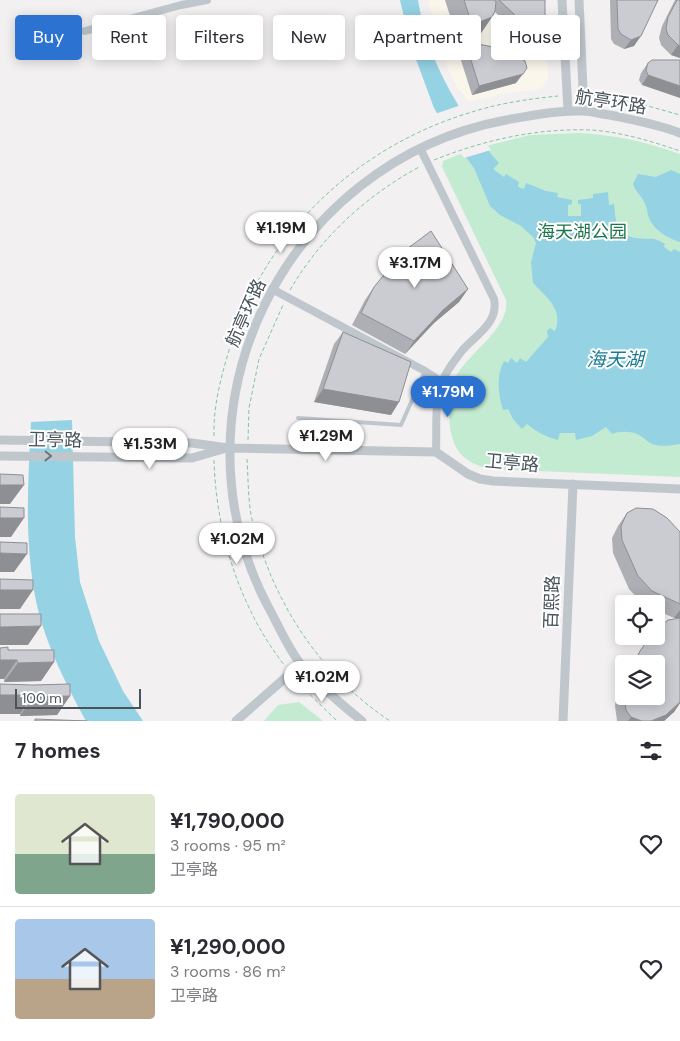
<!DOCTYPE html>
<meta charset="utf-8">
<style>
body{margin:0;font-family:"DM Sans","Noto Sans SC",sans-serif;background:#f7f7f7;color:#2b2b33;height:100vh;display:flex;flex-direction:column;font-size:19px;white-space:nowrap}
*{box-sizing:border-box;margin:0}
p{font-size:16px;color:#7c7c81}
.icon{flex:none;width:28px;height:28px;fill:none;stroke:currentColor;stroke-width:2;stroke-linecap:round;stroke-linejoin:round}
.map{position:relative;height:721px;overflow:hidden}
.details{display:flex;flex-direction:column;background:#fff;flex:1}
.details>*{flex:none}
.guide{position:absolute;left:15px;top:15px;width:650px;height:45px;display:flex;gap:10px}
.buttons{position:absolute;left:615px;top:595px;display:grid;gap:10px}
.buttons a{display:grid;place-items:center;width:50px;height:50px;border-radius:5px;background:#fff;box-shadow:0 2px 12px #0003;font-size:25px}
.scale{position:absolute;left:15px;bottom:12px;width:126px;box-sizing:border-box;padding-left:5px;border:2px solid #49535b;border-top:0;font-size:14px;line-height:18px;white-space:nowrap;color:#49535b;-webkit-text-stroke:4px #fff;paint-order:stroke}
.price{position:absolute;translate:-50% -42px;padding:0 11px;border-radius:18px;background:#fff;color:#222;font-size:16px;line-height:32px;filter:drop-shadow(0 1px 2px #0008)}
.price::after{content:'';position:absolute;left:50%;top:30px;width:15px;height:11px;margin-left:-8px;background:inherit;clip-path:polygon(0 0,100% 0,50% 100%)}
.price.current{background:#2b72d1;color:#fff}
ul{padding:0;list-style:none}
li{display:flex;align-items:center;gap:15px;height:125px;padding:0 15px}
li+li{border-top:1px solid #e1e1e2}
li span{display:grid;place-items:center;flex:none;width:140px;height:100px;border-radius:5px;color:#555}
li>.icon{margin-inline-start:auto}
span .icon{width:60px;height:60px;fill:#fffc;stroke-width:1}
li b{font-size:21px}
h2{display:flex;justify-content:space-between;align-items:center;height:60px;padding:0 15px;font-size:21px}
.pill{padding:0 18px;border-radius:5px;background:#fff;box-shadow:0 2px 12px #0003;font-size:18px;line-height:45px}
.pill.current{background:#2b72d1;color:#fff}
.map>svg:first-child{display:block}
.commercial{fill:#faf6eb}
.green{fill:#c3ebd2}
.water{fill:#94d2e4}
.pier{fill:#f2f0f0}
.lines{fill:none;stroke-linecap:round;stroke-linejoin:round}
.path{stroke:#7ec6a3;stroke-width:1;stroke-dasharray:4 2.5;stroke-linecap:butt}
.service{stroke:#bfc7cd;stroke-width:4}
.minor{stroke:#bfc7cd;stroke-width:8}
.tertiary{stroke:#bfc7cd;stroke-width:9}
.wall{fill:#aeafb5}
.shaded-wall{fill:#8d8f93}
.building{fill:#caccd2;stroke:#8d8f93}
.oneway{stroke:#6c767d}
.labels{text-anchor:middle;stroke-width:4;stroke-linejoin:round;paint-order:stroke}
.street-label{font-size:18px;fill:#49535b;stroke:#fff}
.park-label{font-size:18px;fill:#20764c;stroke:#fff}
.water-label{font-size:19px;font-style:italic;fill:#1a7b96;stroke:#fff}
</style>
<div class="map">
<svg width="680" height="721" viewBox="0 0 680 721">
<rect width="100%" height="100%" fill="#f2f0f0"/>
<path class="commercial" d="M 428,0 L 543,0 L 548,74 L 548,80 L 545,85 L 541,88 L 535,90 L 507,93 L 469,102 L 457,87 L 446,65 Z"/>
<path class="green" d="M 580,133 C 615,135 647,142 680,154 L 680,477 L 488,469 C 464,461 454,453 450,427 C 448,411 448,393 455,378 C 468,352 510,329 506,300 L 444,171 L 442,166 L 443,161 L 470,150 L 530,135 Z
M 299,702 L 323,721 L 264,721 L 278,705 Z"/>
<path class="water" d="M 400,0 L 418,0 C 426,49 446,89 474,129 C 482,140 489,153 499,163 L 493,169 L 504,177 L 506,174 L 519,182 L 518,187 L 524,189 L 526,183 L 546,191 L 558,193 L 557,197 L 572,200 L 572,204 L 568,205 L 568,216 L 581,216 L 581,204 L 578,204 L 578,200 L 593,198 L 593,194 L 608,192 L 609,205 L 614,204 C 615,211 615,218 617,224 C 622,241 642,238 654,239 C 658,240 662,242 665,244 L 664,247 L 671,252 L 674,249 L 680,252 L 680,444 C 672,445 664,447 656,445 C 649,444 645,438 639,435 C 633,431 619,431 612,434 L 606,427 L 592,436 L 576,440 L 575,433 L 560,433 L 558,440 C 546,437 537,432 527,424 L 522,429 L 513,419 L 508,409 L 503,410 C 498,394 496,376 504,361 L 508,363 L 511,358 L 517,363 L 520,358 L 526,362 L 548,337 L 547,331 L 550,328 L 555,331 C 564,309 546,297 533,283 L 531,262 L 536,243 L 533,237 L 521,226 L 500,215 L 490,206 L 474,168 L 453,140 L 434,108 L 410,43 Z
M 671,170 L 680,174 L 680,242 C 667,238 652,229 648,215 C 647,210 646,204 643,200 C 640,194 635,191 633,184 L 638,174 L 656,177 Z
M 72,420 L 75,537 L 80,582 L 99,641 L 123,691 L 143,721 L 86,721 C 66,684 45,643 36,601 C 24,542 28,482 31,422 Z"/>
<path class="pier" d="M 461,105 L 491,150 L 464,158 L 451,141 L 435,114 Z"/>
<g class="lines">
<path class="path" d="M 592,95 L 634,102 L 680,115
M 434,160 C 484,140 537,128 591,130 C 621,132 651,141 680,151
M 290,290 C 321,237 366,196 419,167
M 214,436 C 213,405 222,373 231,344 C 266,231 360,145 472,112 C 500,103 529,99 558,96
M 248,440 L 249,408 L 259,359 L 283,305
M 247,459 C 248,475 248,491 250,508 C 252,524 258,540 263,555 C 287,623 330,681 390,721
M 214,460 C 216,533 240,609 285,666
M 296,681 L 337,721"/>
<path class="service" d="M 298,418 L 401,425 L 425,371
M 345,450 L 347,422"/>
<path class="minor" d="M 85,31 L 181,5 L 207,0
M 420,148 L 494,299 C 499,324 475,335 461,352 C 454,361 446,371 442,382 C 434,403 437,429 436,452
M 272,289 L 425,371 L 442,382"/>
<path class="tertiary" d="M 562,0 L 568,111
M 579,0 L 584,111
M 0,440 L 192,443 L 228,448 L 436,452 L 468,474 L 480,479 L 493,481 L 680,489
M 0,456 L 192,458 L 223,449
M 236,721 L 301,664
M 362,721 C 341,704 319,686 302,666 C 289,650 280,629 271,612 C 161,412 283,162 506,120 C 531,116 556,110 582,111 C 591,111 601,114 610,115 C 634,120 658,124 680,133
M 563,721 L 573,484"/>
</g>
<path class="wall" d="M 445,0 L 545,0 L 545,33 L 538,42 L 533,45 L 528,42 L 495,12 L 492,17 L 479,36 L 459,44 Z
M 610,0 L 658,0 L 634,46 L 624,49 L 614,44 L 611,39 Z
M 675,0 L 680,0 L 680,58 L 671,55 L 661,45 L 659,38 L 662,26 Z
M 466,44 L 516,83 L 472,95 L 459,54 Z
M 680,60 L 642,85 L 639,80 L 641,73 L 648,63 Z
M 374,287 L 468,289 L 459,302 L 434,323 L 405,354 L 352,325 L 365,300 Z
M 343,332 L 399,402 L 391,415 L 314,402 L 334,344 Z
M 627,513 L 680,532 L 680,618 L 674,618 L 656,610 L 656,604 L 643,604 L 629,589 L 613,553 L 612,538 L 618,526 Z
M 680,618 L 680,703 L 674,712 L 664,721 L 617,721 L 615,706 L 616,695 L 624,679 L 624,696 L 656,696 L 656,664 L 632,664 L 651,636 Z
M 0,648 L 8,650 L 54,662 L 41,681 L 4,682 L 4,679 L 0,679 Z
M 0,684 L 70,696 L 57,715 L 20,716 L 20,714 L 0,714 Z"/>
<path class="shaded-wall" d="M 492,17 L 479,36 L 459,44 L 472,25 Z
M 534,33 L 545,33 L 538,42 L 533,45 L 528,42 Z
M 641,36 L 634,46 L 624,49 L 631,40 Z
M 678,45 L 680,46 L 680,58 L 671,55 Z
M 523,74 L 516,83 L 472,95 L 479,86 Z
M 648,75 L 680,86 L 680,98 L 642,85 Z
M 468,289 L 459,302 L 434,323 L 405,354 L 414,341 L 443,310 Z
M 323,389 L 399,402 L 391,415 L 314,402 Z
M 0,485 L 24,485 L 10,504 L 0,504 Z
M 0,518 L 24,518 L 11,537 L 0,537 Z
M 0,553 L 27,554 L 14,572 L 0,572 Z
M 0,590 L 33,590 L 20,609 L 0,609 Z
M 680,610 L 680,618 L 674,618 Z
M 41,626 L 28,645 L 0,645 L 0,627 Z
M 0,660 L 17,660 L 4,679 L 0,679 Z
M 54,662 L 41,681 L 4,682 L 18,663 Z
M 0,695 L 33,695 L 20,714 L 0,714 Z
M 70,696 L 57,715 L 20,716 L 33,697 Z
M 680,702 L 680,703 L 674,712 L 664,721 L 651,721 Z
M 631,717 L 642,721 L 628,721 Z"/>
<path class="building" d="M 464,0 L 494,0 L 496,2 L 495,11 L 492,17 L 472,25 Z
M 499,0 L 545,0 L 545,33 L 540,35 L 534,33 Z
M 617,0 L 658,0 L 641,36 L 631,40 L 621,34 L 618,29 Z
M 677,0 L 680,0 L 680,46 L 678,45 L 668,35 L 666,29 L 668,17 Z
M 466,44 L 478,44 L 503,49 L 525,61 L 527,68 L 523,74 L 479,86 Z
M 652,60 L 680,60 L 680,86 L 648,75 L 646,70 L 648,63 Z
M 431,231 L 468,289 L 443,310 L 414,341 L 361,313 L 374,287 L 403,252 Z
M 343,332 L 411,362 L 399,402 L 323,389 Z
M 0,474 L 23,475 L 24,485 L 0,485 Z
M 0,507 L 24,508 L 24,518 L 0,518 Z
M 636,508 L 653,509 L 667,518 L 680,532 L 680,604 L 652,591 L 638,576 L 622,540 L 621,526 L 627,513 Z
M 0,542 L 27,543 L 27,554 L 0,553 Z
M 0,579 L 33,580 L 33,590 L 0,590 Z
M 0,614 L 41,614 L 41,626 L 0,627 Z
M 680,618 L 680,702 L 666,715 L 651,721 L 642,721 L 631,717 L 626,710 L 624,696 L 656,696 L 656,664 L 634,664 L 640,651 L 651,636 L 656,636 L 656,630 L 668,620 Z
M 8,647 L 8,650 L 54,650 L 54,662 L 18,663 L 17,660 L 0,660 L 0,648 Z
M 0,684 L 33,685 L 70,684 L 70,696 L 33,697 L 33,695 L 0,695 Z
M 35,719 L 87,721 L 35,721 Z"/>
<defs><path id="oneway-chevron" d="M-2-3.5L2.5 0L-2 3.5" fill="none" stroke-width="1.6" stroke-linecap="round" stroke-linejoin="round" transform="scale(1.25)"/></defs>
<use class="oneway" href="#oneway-chevron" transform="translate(48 456) rotate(1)"/>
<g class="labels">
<g class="street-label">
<text transform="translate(611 102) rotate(9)" y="6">航亭环路</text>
<text transform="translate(246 313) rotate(-66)" y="6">航亭环路</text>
<text transform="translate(55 440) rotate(1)" y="6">卫亭路</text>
<text transform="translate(512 463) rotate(5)" y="6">卫亭路</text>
<text transform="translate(552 602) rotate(-88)" y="6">百熙路</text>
</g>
<g class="park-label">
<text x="582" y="238">海天湖公园</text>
</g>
<g class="water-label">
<text x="615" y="366">海天湖</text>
</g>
</g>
</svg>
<div class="buttons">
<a><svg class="icon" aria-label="locate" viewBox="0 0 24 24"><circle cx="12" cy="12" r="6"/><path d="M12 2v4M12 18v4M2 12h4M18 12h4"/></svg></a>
<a><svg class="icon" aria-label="layers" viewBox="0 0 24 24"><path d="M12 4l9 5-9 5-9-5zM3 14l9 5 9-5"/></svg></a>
</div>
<div class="scale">100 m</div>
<b class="price" style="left:281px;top:254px">¥1.19M</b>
<b class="price" style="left:415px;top:289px">¥3.17M</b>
<b class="price current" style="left:448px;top:418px">¥1.79M</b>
<b class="price" style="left:326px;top:462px">¥1.29M</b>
<b class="price" style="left:150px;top:470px">¥1.53M</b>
<b class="price" style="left:237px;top:565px">¥1.02M</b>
<b class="price" style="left:322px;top:703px">¥1.02M</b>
<div class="guide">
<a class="pill current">Buy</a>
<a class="pill">Rent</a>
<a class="pill">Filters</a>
<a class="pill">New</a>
<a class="pill">Apartment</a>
<a class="pill">House</a>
</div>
</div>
<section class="details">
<h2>7 homes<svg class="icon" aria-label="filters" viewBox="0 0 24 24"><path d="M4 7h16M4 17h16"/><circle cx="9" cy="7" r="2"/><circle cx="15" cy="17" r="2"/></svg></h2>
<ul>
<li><span style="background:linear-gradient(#dfe7d0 60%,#7fa58c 0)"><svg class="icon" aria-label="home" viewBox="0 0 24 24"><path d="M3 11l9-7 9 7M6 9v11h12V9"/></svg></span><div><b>¥1,790,000</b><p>3 rooms · 95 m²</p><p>卫亭路</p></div><svg class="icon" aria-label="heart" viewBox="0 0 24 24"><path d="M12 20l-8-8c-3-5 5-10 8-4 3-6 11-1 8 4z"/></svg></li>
<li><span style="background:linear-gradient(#a9c7e8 60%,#b9a48a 0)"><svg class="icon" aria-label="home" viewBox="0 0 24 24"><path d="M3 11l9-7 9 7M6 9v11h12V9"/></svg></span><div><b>¥1,290,000</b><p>3 rooms · 86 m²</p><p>卫亭路</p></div><svg class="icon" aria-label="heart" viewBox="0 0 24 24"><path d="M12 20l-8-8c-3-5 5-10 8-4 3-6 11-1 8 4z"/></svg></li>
</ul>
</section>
